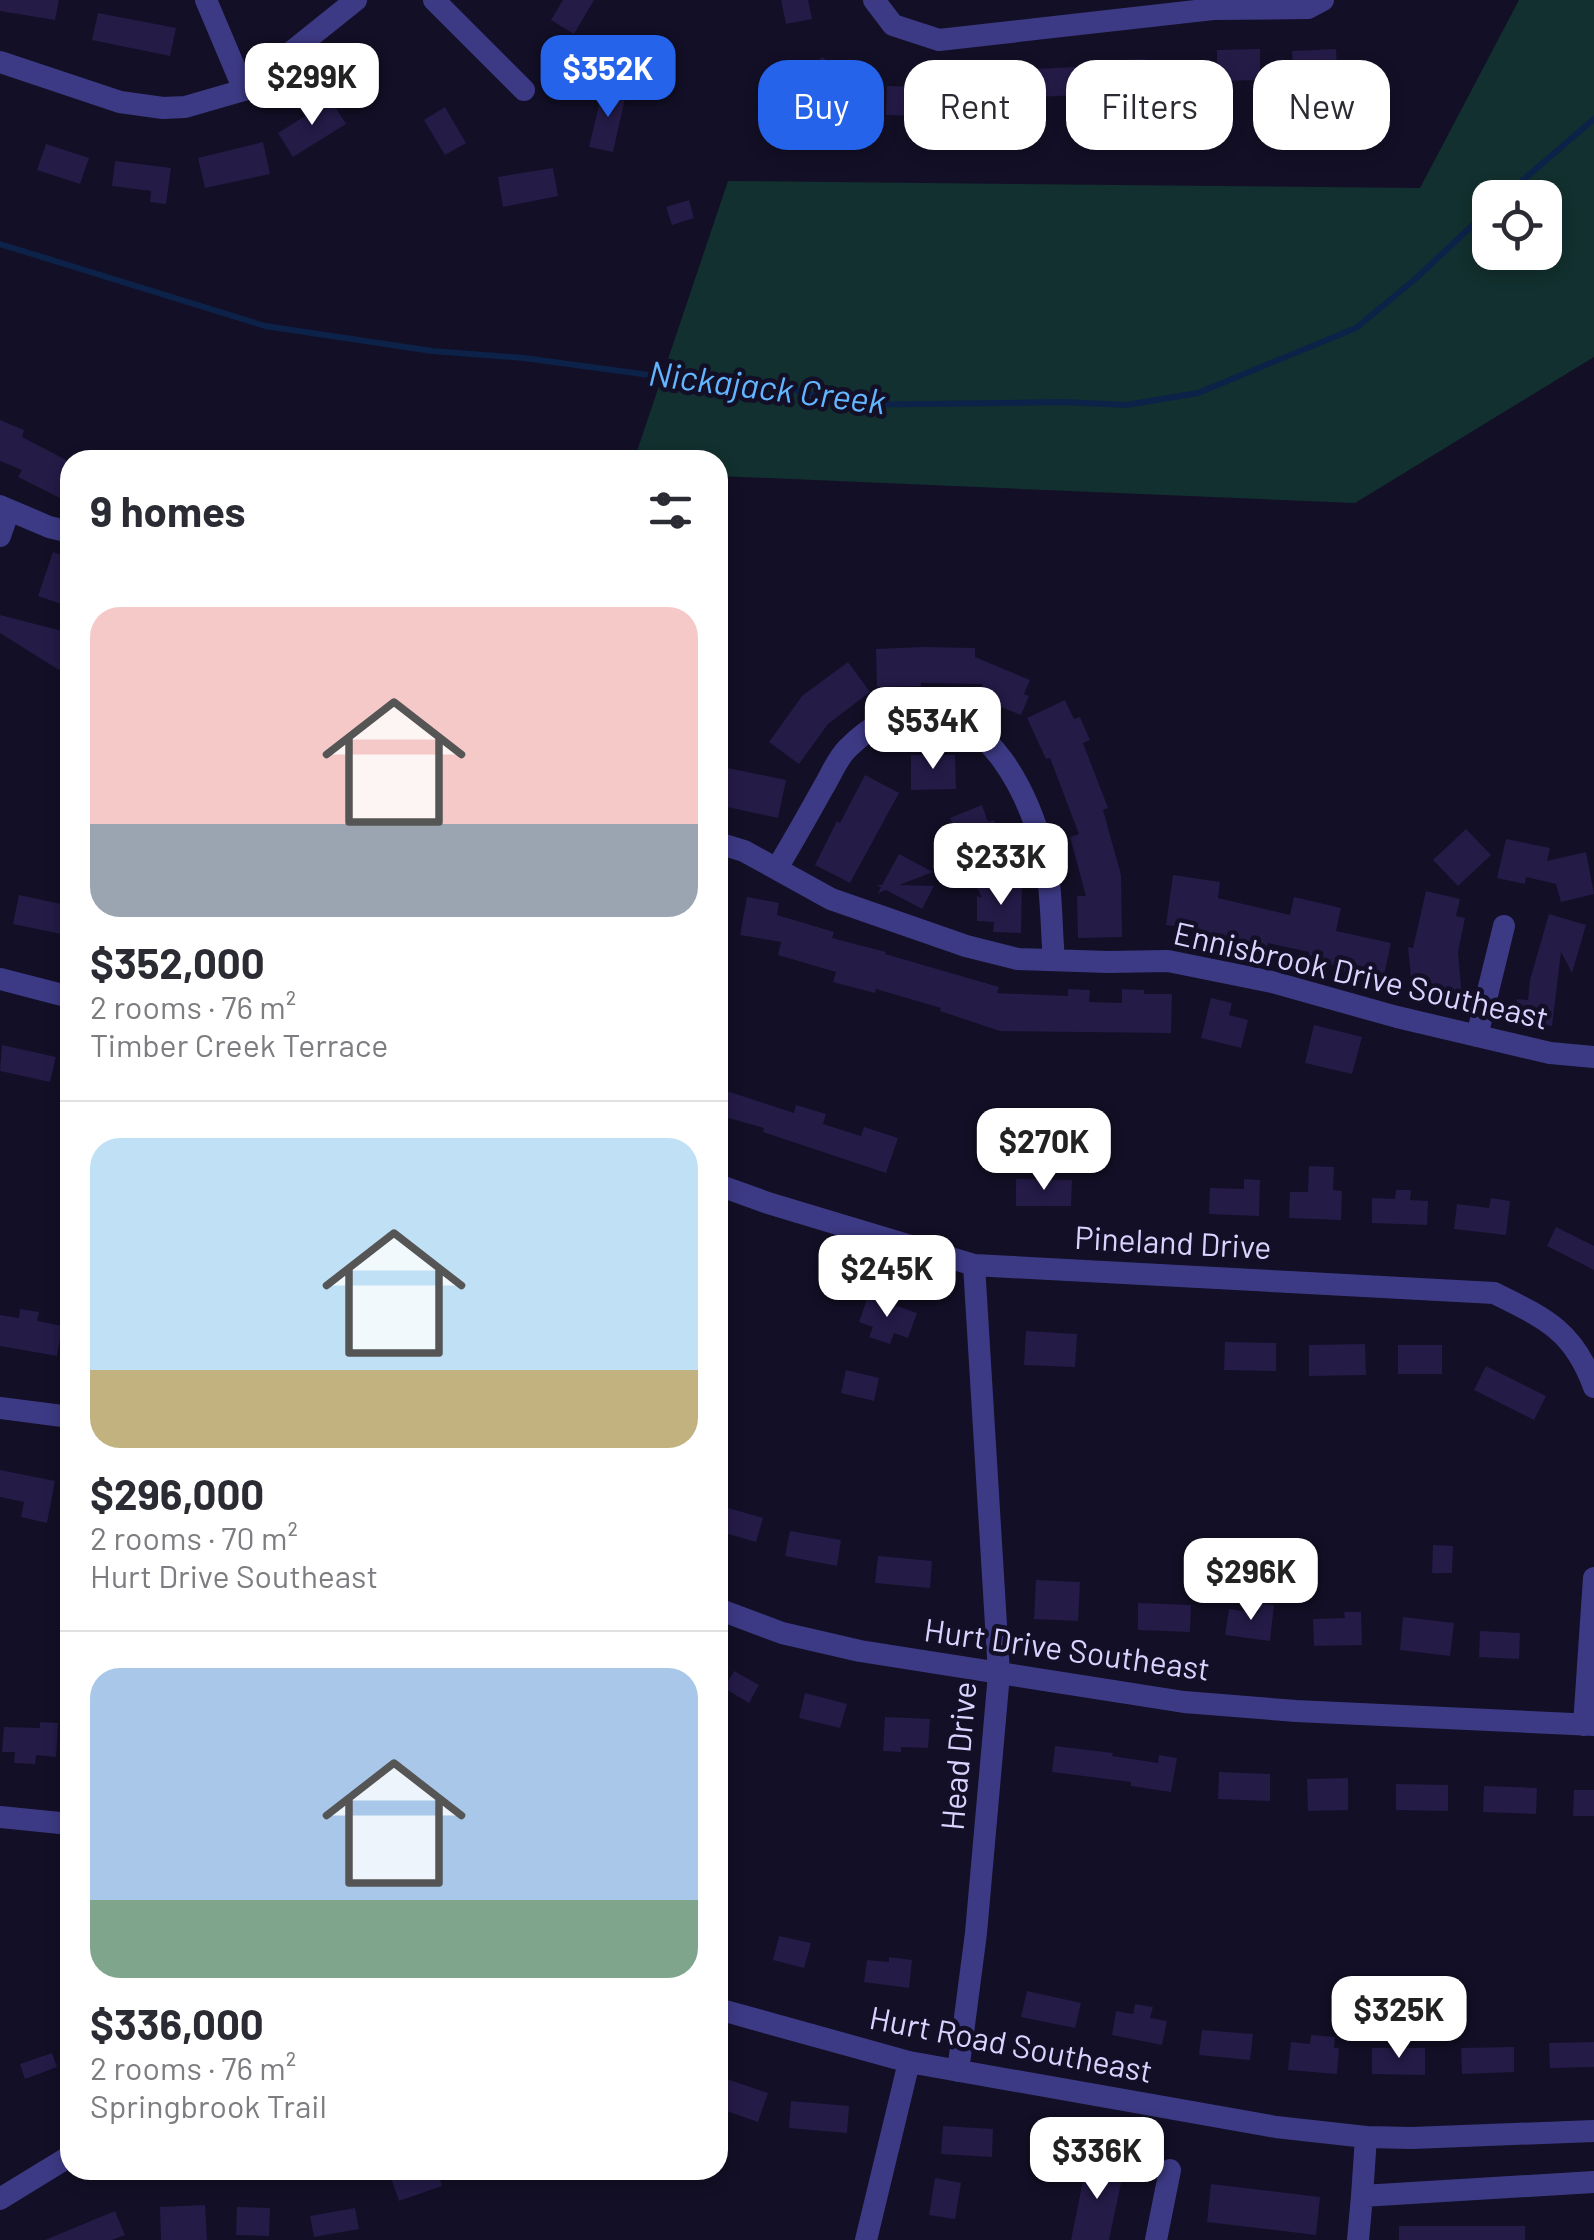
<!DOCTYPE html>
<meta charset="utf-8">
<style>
body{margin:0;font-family:Barlow,sans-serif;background:#f2f2f3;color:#2b2b33;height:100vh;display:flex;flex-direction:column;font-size:38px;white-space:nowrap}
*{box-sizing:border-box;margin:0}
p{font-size:32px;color:#7c7c81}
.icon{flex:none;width:55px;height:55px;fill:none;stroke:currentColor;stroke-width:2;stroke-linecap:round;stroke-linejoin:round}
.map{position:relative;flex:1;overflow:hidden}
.side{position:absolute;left:60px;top:450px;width:668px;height:1730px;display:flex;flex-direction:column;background:#fff;border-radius:30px;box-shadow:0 5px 15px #0003}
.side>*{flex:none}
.banner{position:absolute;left:758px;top:60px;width:685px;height:90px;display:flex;gap:20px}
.controls{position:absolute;left:1472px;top:180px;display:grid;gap:20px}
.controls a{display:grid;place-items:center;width:90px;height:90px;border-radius:20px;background:#fff;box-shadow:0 5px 15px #0003;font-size:50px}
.price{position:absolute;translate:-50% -85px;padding:0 22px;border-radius:20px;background:#fff;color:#222;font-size:32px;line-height:65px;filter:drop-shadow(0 2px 5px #0008)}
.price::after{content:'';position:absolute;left:50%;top:60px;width:30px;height:22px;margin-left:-15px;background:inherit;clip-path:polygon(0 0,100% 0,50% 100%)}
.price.active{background:#2563eb;color:#fff}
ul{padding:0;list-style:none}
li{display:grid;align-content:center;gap:20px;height:530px;padding:0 30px}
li+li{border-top:2px solid #e1e1e2}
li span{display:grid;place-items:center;height:310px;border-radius:30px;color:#555}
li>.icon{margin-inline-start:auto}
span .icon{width:180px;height:180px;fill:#fffc;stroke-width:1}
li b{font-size:42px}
h2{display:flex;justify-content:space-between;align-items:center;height:120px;padding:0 30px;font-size:42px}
.chip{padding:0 35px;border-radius:30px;background:#fff;box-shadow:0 5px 15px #0003;font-size:35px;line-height:90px}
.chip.active{background:#2563eb;color:#fff}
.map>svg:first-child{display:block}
.green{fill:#12302f;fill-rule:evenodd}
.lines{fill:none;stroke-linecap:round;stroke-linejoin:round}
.stream{stroke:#0c2248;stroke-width:6}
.building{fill:#241b47}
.minor{stroke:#3d3a85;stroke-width:22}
.labels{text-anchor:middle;stroke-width:9;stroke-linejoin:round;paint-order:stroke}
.street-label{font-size:32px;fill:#d9d4ff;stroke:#130f26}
.water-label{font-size:35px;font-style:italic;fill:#62b6ff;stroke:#130f26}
</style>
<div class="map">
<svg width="1594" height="2240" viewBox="0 0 1594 2240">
<rect width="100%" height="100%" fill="#130f26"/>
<path class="green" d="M 1519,0 L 1594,0 L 1594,357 L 1355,503 L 718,476 L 718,460 L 634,460 L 728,181 L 1420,188 ZM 1490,198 L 1545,198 L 1545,252 L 1490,252 Z"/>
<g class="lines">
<path class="stream" d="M 1502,198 L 1594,119
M 0,244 L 265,326 L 432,351 L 524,358 L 679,379 L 772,384 L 849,405 L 1064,402 L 1126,405 L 1198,393 L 1356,328 L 1413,281 L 1490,209"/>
</g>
<path class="building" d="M 0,0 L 59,0 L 55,20 L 0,11 Z
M 563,0 L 594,0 L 574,34 L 551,20 Z
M 781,0 L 808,0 L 812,19 L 786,24 Z
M 98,13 L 176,28 L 170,56 L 92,40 Z
M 1260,49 L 1260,80 L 1217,81 L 1217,50 Z
M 1336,49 L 1338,86 L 1312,87 L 1312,78 L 1293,78 L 1292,51 Z
M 822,57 L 854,81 L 819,126 L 801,112 L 819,88 L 806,78 Z
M 1145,59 L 1146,89 L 1079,91 L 1079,95 L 1036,97 L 1035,69 L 1096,66 L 1096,61 Z
M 999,78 L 1004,104 L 964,112 L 959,86 Z
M 887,86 L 927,87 L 926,116 L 886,115 Z
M 603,88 L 626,94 L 613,152 L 589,147 Z
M 331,100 L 346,124 L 293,157 L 278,133 Z
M 445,107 L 466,143 L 445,155 L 424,120 Z
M 263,142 L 270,174 L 205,188 L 198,158 Z
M 46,144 L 89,158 L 80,184 L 37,170 Z
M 115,161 L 171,168 L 166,204 L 150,202 L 151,191 L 112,186 Z
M 553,168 L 558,196 L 503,207 L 498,177 Z
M 689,200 L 694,218 L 672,225 L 666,207 Z
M 0,420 L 24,430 L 22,437 L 70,462 L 70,479 L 60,498 L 18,477 L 22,470 L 0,461 Z
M 53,552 L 70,558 L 70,607 L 38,596 Z
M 0,615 L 70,633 L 62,649 L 70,653 L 59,670 L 0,633 Z
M 922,647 L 975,648 L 975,657 L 1030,680 L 1024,694 L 1029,696 L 1021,715 L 978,698 L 983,684 L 921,683 L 921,686 L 877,687 L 876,649 Z
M 848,662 L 870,692 L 828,724 L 799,764 L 769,742 L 802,696 Z
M 1065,700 L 1074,719 L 1080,717 L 1090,740 L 1083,743 L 1108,808 L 1103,810 L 1121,875 L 1122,937 L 1078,938 L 1077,896 L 1086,896 L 1070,837 L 1079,834 L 1050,758 L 1046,759 L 1027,718 Z
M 911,755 L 955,755 L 956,789 L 911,790 Z
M 718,766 L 786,780 L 778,818 L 718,805 Z
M 865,775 L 899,793 L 850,883 L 815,865 L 837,821 L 840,823 Z
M 982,805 L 988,822 L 994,820 L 1004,846 L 967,860 L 950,818 Z
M 1466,829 L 1491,855 L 1458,886 L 1433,860 Z
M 1506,839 L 1550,848 L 1547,861 L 1586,852 L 1594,894 L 1561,902 L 1556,884 L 1526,877 L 1525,884 L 1497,878 Z
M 899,854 L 933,872 L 899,885 L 934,886 L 922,909 L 886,890 L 878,893 L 881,887 L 876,885 L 882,885 Z
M 1173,875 L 1220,882 L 1218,898 L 1290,915 L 1294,897 L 1341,908 L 1336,931 L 1391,943 L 1383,980 L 1337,970 L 1338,966 L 1307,959 L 1309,952 L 1268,943 L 1267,948 L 1213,935 L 1212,938 L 1191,935 L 1192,928 L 1166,925 Z
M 977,887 L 1022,888 L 1021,933 L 993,932 L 994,922 L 977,921 L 977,896 L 982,898 Z
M 1426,891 L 1460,899 L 1456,916 L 1465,918 L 1458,952 L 1462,998 L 1444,1000 L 1444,996 L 1413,999 L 1408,947 L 1413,948 Z
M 19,895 L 70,906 L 66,935 L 13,924 Z
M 747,897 L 779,903 L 777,915 L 834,932 L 832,938 L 886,952 L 885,954 L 999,987 L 997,993 L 1068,996 L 1068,989 L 1090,990 L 1089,1002 L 1122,1003 L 1122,989 L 1144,990 L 1144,994 L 1172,994 L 1171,1033 L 1000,1031 L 940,1011 L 941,1008 L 876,989 L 875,993 L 833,982 L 836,972 L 778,955 L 781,942 L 740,935 Z
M 1549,914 L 1586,925 L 1572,973 L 1561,952 L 1552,1026 L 1514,1021 L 1517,999 L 1528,1000 L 1530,980 Z
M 1211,998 L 1232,1003 L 1229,1015 L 1248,1020 L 1241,1048 L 1201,1038 Z
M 1314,1025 L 1362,1037 L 1352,1074 L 1305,1063 Z
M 2,1045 L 56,1057 L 50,1082 L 0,1071 Z
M 718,1088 L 794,1113 L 796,1105 L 826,1114 L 823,1124 L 861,1136 L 864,1127 L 898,1138 L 886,1173 L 763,1132 L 764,1128 L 718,1115 Z
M 1309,1166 L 1334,1167 L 1333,1190 L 1342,1191 L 1341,1220 L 1289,1218 L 1290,1192 L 1308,1192 Z
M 1016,1179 L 1072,1180 L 1071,1206 L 1016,1206 Z
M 1244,1179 L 1260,1180 L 1259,1216 L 1209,1214 L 1210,1188 L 1244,1189 Z
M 1396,1190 L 1411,1190 L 1410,1200 L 1428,1201 L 1427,1225 L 1372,1223 L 1372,1198 L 1395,1199 Z
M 1491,1198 L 1510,1201 L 1506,1235 L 1454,1229 L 1457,1204 L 1489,1208 Z
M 1556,1227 L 1594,1246 L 1594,1270 L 1547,1246 Z
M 868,1296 L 917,1313 L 908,1338 L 894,1333 L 890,1344 L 869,1337 L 873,1327 L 859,1322 Z
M 20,1309 L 39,1312 L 37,1321 L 62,1326 L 57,1356 L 0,1346 L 0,1315 L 19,1318 Z
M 1026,1331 L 1077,1334 L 1075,1367 L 1024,1365 Z
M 1225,1342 L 1276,1343 L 1276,1371 L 1224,1370 Z
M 1365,1344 L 1366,1375 L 1309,1376 L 1309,1345 Z
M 1398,1345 L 1442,1345 L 1442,1374 L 1398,1374 Z
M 1486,1366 L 1546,1396 L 1534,1420 L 1474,1390 Z
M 846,1370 L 879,1378 L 874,1401 L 841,1393 Z
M 0,1470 L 55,1481 L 47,1523 L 21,1517 L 24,1502 L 0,1497 Z
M 718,1505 L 763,1518 L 756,1542 L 718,1531 Z
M 790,1531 L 841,1540 L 837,1566 L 785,1556 Z
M 1433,1545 L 1453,1546 L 1452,1573 L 1432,1573 Z
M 878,1556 L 932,1561 L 930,1588 L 875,1583 Z
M 1036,1580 L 1080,1582 L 1078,1621 L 1034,1619 Z
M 1138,1603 L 1191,1605 L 1190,1632 L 1138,1630 Z
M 1259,1603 L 1274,1605 L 1270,1641 L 1225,1635 L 1229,1609 L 1258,1613 Z
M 1344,1612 L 1361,1612 L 1362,1645 L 1314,1646 L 1313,1619 L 1345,1618 Z
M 1403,1617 L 1454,1623 L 1450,1656 L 1400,1650 Z
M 1480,1631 L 1520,1633 L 1519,1659 L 1479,1657 Z
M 734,1671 L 759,1685 L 749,1703 L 724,1688 Z
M 805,1693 L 847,1704 L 840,1728 L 799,1718 Z
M 885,1717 L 930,1719 L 928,1748 L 901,1747 L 901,1752 L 883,1751 Z
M 40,1722 L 58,1723 L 56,1757 L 36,1755 L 35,1764 L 14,1763 L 15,1752 L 2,1752 L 4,1727 L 40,1728 Z
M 1055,1746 L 1113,1753 L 1112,1756 L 1158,1763 L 1159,1755 L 1177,1758 L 1171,1792 L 1131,1786 L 1131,1782 L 1052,1772 Z
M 1219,1772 L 1270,1774 L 1270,1801 L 1218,1799 Z
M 1348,1778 L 1348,1810 L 1308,1811 L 1307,1779 Z
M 1396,1784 L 1448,1785 L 1448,1811 L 1396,1810 Z
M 1484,1786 L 1537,1788 L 1536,1814 L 1483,1812 Z
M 1574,1790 L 1594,1790 L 1594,1816 L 1573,1816 Z
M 779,1936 L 811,1943 L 804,1968 L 773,1960 Z
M 889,1957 L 912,1960 L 909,1988 L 864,1982 L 867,1960 L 889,1962 Z
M 1027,1991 L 1081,2003 L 1075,2028 L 1021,2017 Z
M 1135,2004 L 1153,2007 L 1150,2018 L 1167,2021 L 1162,2045 L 1112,2035 L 1116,2011 L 1133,2014 Z
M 1202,2030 L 1253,2034 L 1250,2060 L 1199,2055 Z
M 1311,2035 L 1335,2037 L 1334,2048 L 1339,2048 L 1337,2074 L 1288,2070 L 1291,2042 L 1310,2044 Z
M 1594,2042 L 1594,2067 L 1550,2068 L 1549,2043 Z
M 1514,2047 L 1514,2072 L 1462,2074 L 1461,2048 Z
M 1372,2048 L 1425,2048 L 1425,2075 L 1372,2074 Z
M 52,2053 L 57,2067 L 25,2079 L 20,2064 Z
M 718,2076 L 768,2093 L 758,2122 L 718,2108 Z
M 791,2101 L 849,2106 L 847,2133 L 789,2128 Z
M 943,2126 L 993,2129 L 992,2157 L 941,2154 Z
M 1087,2161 L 1124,2169 L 1109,2240 L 1071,2240 Z
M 413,2170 L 437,2170 L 442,2186 L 399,2201 L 391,2178 Z
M 935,2178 L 961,2183 L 955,2219 L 929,2215 Z
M 1211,2184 L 1320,2197 L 1316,2235 L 1207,2222 Z
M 205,2205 L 207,2240 L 161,2240 L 160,2207 Z
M 237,2207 L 270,2208 L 269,2236 L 236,2235 Z
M 355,2208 L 359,2229 L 314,2237 L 310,2216 Z
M 115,2211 L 125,2235 L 112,2240 L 45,2240 Z
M 1399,2226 L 1525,2226 L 1525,2240 L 1399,2240 Z"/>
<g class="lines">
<path class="minor" d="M 206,0 L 244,90
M 434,0 L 524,90
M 874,0 L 893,25 L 939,40 L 1213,9 L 1308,8 L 1323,0
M 0,62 L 120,102 L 163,108 L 185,107 L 244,90 L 356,0
M 0,506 L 49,527 L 70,532
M 0,536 L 9,510
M 718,843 L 744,851 L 831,899 L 966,946 L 1018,959 L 1108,962 L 1168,961 L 1272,982 L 1397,1017 L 1550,1053 L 1594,1057
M 777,868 C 793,842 808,815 823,788 C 831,775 837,759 847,749 C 870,726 889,715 922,714 C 991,711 1029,796 1044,853 C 1052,884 1051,928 1054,960
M 0,979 L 70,997
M 1477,1036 L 1504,926
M 718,1185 L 768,1203 L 974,1265 L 1494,1293 C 1545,1318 1574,1331 1594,1387
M 0,1408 L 70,1417
M 718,1609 L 782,1633 L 860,1651 L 1184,1702 L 1296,1711 L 1594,1725
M 1584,1725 L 1594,1578
M 0,1817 L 70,1824
M 718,2009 L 909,2062 L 1276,2127 L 1366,2137 L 1412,2138 L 1594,2131
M 958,2071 L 976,1933 L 999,1674 L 974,1265
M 1362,2196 L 1366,2137
M 0,2199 L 70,2156
M 866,2240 L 909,2062
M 1156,2240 L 1170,2170
M 1358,2240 L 1362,2196 L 1594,2182"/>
</g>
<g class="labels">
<g class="street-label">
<text transform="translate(1361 976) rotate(13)" y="11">Ennisbrook Drive Southeast</text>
<text transform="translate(1173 1243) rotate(3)" y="11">Pineland Drive</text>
<text transform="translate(1067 1650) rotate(8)" y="11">Hurt Drive Southeast</text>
<text transform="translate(959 1756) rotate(-85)" y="11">Head Drive</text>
<text transform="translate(1011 2045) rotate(11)" y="11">Hurt Road Southeast</text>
</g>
<g class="water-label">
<text transform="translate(767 388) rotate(7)" y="12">Nickajack Creek</text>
</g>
</g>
</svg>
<div class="controls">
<a><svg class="icon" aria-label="locate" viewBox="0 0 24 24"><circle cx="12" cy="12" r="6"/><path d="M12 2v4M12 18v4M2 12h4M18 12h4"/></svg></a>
</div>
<b class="price active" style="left:608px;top:120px">$352K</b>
<b class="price" style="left:312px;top:128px">$299K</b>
<b class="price" style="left:933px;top:772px">$534K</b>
<b class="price" style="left:1001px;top:908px">$233K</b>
<b class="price" style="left:1044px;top:1193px">$270K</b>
<b class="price" style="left:887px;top:1320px">$245K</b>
<b class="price" style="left:1251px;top:1623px">$296K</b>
<b class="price" style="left:1399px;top:2061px">$325K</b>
<b class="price" style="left:1097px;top:2202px">$336K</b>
<div class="banner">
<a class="chip active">Buy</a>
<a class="chip">Rent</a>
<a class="chip">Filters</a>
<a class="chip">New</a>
</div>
<section class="side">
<h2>9 homes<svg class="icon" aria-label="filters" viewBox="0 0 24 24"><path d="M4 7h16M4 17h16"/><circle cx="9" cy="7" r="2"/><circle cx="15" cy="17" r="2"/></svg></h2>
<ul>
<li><span style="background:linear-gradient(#f6c9c9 70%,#9aa5b1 0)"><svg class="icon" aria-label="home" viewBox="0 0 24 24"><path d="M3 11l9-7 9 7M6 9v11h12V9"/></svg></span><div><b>$352,000</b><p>2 rooms · 76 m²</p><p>Timber Creek Terrace</p></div></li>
<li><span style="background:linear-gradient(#bfe0f5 75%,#c2b280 0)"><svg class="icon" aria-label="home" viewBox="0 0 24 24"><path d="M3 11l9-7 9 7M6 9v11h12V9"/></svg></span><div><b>$296,000</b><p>2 rooms · 70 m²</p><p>Hurt Drive Southeast</p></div></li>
<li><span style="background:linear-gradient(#a9c7e8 75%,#7fa58c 0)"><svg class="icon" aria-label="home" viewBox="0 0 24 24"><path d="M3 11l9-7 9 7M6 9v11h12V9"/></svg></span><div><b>$336,000</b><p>2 rooms · 76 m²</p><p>Springbrook Trail</p></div></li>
</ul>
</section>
</div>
